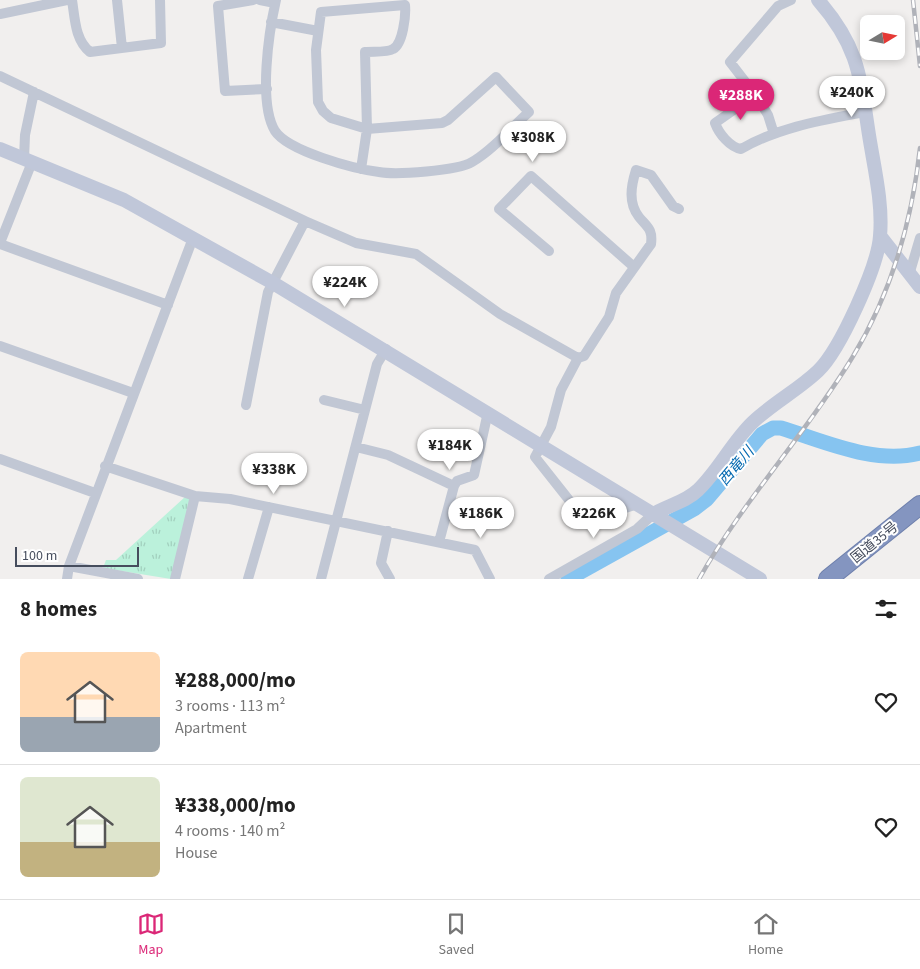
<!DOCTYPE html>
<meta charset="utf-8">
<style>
body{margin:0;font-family:"Source Sans 3","Noto Sans JP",sans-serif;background:#f6f6f6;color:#222;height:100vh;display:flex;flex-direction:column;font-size:19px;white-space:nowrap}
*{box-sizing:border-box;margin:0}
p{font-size:16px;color:#767676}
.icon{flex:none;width:28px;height:28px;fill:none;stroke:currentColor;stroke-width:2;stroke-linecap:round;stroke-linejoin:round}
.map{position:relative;height:579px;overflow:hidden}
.sheet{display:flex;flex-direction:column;background:#fff;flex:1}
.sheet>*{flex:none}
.needle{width:32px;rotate:80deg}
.buttons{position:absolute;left:860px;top:15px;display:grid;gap:10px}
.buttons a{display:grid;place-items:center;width:45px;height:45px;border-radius:8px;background:#fff;box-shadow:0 2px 8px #0003;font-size:25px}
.scale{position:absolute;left:15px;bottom:12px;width:124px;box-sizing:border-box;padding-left:5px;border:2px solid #464d5d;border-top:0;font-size:14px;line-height:18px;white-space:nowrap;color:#464d5d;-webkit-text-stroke:4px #fff;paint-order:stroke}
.price{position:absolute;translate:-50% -42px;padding:0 11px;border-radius:18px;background:#fff;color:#222;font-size:16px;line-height:32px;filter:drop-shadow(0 1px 2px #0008)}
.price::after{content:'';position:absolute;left:50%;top:30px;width:15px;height:11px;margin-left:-8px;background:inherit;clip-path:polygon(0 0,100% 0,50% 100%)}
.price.current{background:#db2777;color:#fff}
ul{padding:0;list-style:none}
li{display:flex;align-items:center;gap:15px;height:125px;padding:0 20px}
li+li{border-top:1px solid #e0e0e0}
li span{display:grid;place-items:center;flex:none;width:140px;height:100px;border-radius:8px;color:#555}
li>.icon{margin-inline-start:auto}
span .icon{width:60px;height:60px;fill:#fffc;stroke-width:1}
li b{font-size:21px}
h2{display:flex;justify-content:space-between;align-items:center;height:60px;padding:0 20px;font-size:21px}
.tabs{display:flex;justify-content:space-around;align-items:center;height:70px;border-top:1px solid #e0e0e0;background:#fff;font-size:14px;color:#767676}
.tabs a{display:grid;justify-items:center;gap:2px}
.tabs .current{color:#db2777}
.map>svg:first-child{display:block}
.park{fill:url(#park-tufts)}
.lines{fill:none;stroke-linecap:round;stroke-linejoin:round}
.river{stroke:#86c4f0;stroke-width:15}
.highway-casing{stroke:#6f80ac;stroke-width:20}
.street{stroke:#c1c7d4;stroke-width:10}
.secondary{stroke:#c0c7d9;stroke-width:14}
.highway{stroke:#8495c0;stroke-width:18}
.rail-casing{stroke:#b0b2b9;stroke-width:4.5}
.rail{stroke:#fff;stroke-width:2.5;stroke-dasharray:8;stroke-linecap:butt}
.labels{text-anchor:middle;stroke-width:4;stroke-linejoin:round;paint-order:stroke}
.street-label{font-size:14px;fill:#464d5d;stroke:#fff}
.water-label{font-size:15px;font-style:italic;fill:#056ab1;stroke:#fff}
</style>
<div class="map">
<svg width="920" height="579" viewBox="0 0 920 579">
<defs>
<pattern id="park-tufts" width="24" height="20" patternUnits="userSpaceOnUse" patternTransform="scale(1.25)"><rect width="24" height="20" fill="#bbf1db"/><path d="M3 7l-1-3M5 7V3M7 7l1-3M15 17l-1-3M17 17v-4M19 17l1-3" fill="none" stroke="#a2d0be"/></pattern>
</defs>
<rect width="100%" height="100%" fill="#f1efee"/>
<path class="park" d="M 186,496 L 191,499 L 171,579 L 103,568 L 106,560 L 116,560 Z"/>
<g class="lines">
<path class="river" d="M 568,579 L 694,509 L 707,499 L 762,434 L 773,428 L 781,428 C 824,441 875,465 920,453"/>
<g class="highway-casing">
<path id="highway" d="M 828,579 L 920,505"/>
</g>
<path class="street" d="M 72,0 C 75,19 75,40 90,52 L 161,43 L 160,0
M 117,0 L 122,48
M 253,0 L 218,6 L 225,91 L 267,89
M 260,0 L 275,3
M 276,0 C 269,31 258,103 275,131 C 288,151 354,169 379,172 C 396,175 457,171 472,162 C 493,150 511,128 529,112 L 496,77 L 448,120 L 442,123 L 367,129 L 331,118 L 323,111 L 318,102 L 316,50 L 321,12 L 405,5 C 406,15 403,44 393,49 C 386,53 373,51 365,52 L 367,129 L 361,169
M 791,0 L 778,6 L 730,62 L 757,97 L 745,102 L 715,123 C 719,134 730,147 741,149 C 779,127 823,120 865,112
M 0,14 L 67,0
M 271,22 L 318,31
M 0,76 L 305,221 L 356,243 L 416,254 L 500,314 L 578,358 L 561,390 L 551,427 L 535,457 L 573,505 C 596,521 611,512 635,505
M 757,97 L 768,115 L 774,134
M 24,159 L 25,135 L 34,92
M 0,243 L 32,162
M 0,244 L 168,305
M 549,251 L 499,209 L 531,176 L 634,267
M 909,275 L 920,238
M 0,346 L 133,393
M 578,358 L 584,356 L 609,317 L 616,293 L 651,244 C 653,229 647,227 639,217 C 628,203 631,186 636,170 L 651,175 L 673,206 L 679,209
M 324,400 L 365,410
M 246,405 L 268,292 L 305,221
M 356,447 L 388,455 L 454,486
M 0,459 L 95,493
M 105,466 L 195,496 L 230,499 L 475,550 L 490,579
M 388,531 L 381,563 L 390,579
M 439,542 L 454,486 L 457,481 L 474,475 L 488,412
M 69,566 L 193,238
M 67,579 L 69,566 L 138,579
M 175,579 L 195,496
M 248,579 L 269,507
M 321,579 L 377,364 L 386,349
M 549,579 L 637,529 L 652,515"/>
<path class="secondary" d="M 0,149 L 124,200 L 273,283 L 760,579
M 881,237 L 920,287
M 652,515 C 666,506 686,502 698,490 C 719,470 732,442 753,422 C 773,403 798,390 818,371 C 840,350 878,266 880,236 C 883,203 874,167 869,135 C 860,76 859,47 818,0"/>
<use href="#highway" class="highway"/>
<g class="rail-casing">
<path id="rail" d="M 913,0 L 920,66
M 699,579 C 743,501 805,435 852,358 C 891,294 912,221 920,148"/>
</g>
<use href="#rail" class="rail"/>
</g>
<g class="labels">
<g class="street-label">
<text transform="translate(874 542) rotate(-39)" y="5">国道35号</text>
</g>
<g class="water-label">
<text transform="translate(736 466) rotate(-50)" y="5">西竜川</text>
</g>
</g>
</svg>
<div class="buttons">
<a><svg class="needle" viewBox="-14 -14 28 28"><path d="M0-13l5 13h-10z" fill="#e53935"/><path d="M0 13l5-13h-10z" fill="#767676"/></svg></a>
</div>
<div class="scale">100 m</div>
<b class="price" style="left:852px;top:118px">¥240K</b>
<b class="price current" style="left:741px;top:121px">¥288K</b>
<b class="price" style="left:533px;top:163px">¥308K</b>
<b class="price" style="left:345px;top:308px">¥224K</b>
<b class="price" style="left:450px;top:471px">¥184K</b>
<b class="price" style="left:274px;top:495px">¥338K</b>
<b class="price" style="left:481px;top:539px">¥186K</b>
<b class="price" style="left:594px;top:539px">¥226K</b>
</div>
<section class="sheet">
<h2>8 homes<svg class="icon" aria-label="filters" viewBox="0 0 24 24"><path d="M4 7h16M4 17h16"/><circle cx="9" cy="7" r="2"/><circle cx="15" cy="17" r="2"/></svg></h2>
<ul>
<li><span style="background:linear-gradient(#ffd9b3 65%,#9aa5b1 0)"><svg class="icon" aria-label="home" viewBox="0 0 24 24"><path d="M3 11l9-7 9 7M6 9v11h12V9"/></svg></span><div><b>¥288,000/mo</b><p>3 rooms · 113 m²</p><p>Apartment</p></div><svg class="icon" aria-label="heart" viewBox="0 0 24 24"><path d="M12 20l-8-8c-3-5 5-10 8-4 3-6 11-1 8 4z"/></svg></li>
<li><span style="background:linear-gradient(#dfe7d0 65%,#c2b280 0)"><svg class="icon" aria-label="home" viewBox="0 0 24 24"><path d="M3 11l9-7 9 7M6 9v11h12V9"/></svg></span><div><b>¥338,000/mo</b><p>4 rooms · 140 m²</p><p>House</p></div><svg class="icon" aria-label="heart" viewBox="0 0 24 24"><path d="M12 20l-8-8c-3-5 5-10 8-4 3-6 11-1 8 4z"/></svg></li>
</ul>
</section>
<nav class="tabs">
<a class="current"><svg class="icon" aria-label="map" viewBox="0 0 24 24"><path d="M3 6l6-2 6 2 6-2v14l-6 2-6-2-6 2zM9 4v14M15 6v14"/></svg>Map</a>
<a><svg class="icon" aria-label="saved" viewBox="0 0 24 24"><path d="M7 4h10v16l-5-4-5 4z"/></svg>Saved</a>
<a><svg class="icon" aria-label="home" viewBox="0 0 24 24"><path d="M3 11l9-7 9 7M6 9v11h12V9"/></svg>Home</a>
</nav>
